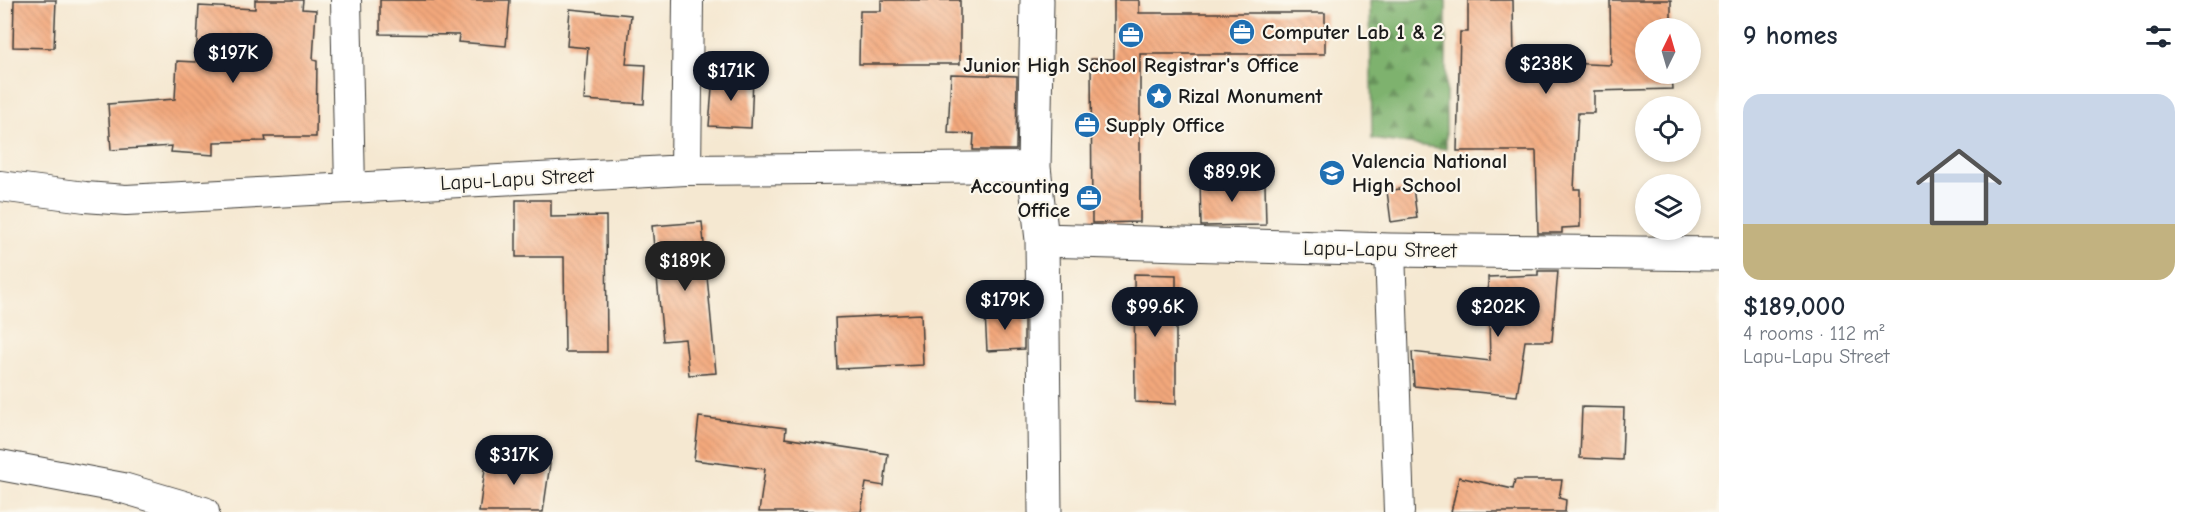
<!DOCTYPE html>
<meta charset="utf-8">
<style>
body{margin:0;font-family:"Comic Neue",sans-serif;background:#f6f6f7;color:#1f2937;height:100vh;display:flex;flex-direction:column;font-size:22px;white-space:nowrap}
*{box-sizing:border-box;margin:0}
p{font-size:20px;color:#747a83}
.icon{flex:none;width:33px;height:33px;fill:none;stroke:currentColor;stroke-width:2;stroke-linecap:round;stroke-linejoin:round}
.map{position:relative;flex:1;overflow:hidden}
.sheet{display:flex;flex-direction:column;background:#fff;width:480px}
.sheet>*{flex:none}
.needle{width:39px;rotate:5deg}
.fabs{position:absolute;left:1635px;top:18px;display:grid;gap:12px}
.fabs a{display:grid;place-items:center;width:66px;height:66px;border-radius:50%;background:#fff;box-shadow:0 3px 9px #0003;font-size:30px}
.price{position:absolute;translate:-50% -51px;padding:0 14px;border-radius:21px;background:#111827;color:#fff;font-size:20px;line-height:39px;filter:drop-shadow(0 2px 3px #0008)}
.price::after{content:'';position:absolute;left:50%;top:36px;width:18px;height:14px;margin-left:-9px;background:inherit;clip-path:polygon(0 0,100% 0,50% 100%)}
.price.current{background:#222;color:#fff}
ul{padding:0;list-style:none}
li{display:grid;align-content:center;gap:12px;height:318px;padding:0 24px}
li+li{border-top:2px solid #e0e1e3}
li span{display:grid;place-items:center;height:186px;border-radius:18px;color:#555}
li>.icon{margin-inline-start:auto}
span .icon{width:108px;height:108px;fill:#fffc;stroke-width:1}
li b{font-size:26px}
h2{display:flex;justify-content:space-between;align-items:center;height:72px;padding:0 24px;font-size:26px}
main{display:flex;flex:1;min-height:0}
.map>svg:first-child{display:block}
.forest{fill:url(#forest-firs);stroke:#4d6745;stroke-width:1.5}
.building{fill:url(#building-back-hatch)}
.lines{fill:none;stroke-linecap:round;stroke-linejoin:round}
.street-casing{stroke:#3d3b37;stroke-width:32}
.secondary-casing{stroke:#3d3b37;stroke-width:35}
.street{stroke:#fff;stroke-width:30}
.secondary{stroke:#fff;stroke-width:33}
.labels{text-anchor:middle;stroke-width:4.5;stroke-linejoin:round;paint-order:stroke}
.poi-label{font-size:21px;font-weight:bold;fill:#1c1c1c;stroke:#fbf7ec;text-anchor:start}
.street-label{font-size:21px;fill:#1c1c1c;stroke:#fbf7ec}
</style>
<main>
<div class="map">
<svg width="1719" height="512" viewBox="0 0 1719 512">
<defs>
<pattern id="forest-firs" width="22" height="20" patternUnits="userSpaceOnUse" patternTransform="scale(1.5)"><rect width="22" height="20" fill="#7eb26e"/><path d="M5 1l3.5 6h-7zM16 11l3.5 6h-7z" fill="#66905a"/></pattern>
<pattern id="building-back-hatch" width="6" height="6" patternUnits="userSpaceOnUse" patternTransform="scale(1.5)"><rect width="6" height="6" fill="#f3a87c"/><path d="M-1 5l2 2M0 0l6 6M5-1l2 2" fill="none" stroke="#d0906b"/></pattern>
</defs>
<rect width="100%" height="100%" fill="#fbf7ec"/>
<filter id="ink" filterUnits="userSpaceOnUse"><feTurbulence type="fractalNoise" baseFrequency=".0167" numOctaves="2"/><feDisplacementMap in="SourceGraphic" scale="12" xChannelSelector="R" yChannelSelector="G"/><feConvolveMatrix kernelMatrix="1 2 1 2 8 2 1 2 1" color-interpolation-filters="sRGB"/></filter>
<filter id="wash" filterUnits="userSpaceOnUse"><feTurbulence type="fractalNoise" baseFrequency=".008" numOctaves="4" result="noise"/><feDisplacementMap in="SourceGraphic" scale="24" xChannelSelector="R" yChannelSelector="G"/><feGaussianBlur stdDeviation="1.35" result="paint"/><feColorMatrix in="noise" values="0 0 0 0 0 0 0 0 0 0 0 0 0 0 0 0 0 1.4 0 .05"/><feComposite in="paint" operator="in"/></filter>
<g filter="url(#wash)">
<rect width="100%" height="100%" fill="#f5e8d1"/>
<path class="forest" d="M 1370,0 L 1446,0 L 1446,149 L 1372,139 Z"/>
<g id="blocks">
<path class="building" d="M 14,0 L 56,0 L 54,48 L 13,47 Z
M 255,0 L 303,0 L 302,9 L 316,10 L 313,60 L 317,61 L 316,137 L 265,137 L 266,141 L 214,142 L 214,155 L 171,152 L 172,146 L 111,150 L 108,104 L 175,99 L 177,61 L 196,62 L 199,6 L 255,9 Z
M 380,0 L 510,0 L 506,46 L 458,42 L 459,35 L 380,34 Z
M 881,0 L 960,0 L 960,64 L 859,64 L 860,11 L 881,11 Z
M 1114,0 L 1139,0 L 1139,13 L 1325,13 L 1325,54 L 1140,54 L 1140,222 L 1092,223 L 1091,59 L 1114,59 Z
M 1468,0 L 1513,0 L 1514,61 L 1611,65 L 1610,0 L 1671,0 L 1671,28 L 1646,28 L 1646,74 L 1672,74 L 1673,89 L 1594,91 L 1594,113 L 1578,113 L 1574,189 L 1580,189 L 1580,227 L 1562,228 L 1562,233 L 1538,233 L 1536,151 L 1457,151 L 1460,32 L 1468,32 Z
M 570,9 L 631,15 L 626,64 L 646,65 L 644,104 L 584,100 L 588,48 L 567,46 Z
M 951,74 L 1017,76 L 1016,150 L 973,150 L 974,134 L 948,133 Z
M 713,76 L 753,78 L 751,128 L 709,126 Z
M 1229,176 L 1229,185 L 1265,184 L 1266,225 L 1201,226 L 1200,177 Z
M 1413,187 L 1417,218 L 1391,222 L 1387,191 Z
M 516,200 L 551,200 L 551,217 L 606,216 L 607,352 L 565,352 L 564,257 L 516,257 Z
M 702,222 L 716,373 L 689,375 L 685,339 L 663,341 L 652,226 Z
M 1538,271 L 1558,271 L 1552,341 L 1525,341 L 1517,396 L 1414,386 L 1412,352 L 1490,361 L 1488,277 L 1538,275 Z
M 1134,274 L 1176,275 L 1176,404 L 1135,402 Z
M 1024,311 L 1024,349 L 987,351 L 985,313 Z
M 921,314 L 923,365 L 837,369 L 835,318 Z
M 1582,407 L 1624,408 L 1622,460 L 1580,458 Z
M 699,417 L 786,428 L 785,438 L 888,454 L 884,486 L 866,483 L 861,512 L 759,512 L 765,469 L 694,460 Z
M 487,455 L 550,464 L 543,512 L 479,512 Z
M 1459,477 L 1513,489 L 1515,480 L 1562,480 L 1559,498 L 1566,500 L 1565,512 L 1451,512 Z"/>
</g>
</g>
<g filter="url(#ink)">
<use href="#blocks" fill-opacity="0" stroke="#3d3b37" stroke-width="1.5"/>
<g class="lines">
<g class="street-casing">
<path id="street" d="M 346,0 L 350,188
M 686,170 L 688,0
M 0,186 L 85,197 L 126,200 L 686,170 L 1034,167
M 1390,250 L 1399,512
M 0,465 L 123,488 L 204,512"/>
</g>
<g class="secondary-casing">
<path id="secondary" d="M 1037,0 L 1034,167 L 1042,240 L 1045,512
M 1042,240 L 1390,250 L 1719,254"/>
</g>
<use href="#street" class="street"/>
<use href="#secondary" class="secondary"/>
</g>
</g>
<defs>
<g id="office-disc" transform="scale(1.35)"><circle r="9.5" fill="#1f6fb2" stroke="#fbf7ec"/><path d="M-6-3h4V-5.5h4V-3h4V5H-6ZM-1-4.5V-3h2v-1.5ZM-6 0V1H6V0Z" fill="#fff"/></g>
<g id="sight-disc" transform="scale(1.35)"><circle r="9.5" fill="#1f6fb2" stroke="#fbf7ec"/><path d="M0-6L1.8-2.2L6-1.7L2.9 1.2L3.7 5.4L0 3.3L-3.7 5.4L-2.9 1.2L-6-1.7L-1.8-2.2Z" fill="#fff"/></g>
<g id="school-disc" transform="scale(1.35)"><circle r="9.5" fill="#1f6fb2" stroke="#fbf7ec"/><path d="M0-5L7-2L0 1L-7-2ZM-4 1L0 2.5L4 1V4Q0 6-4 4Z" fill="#fff"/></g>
</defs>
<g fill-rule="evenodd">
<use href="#office-disc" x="1242" y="32"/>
<use href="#office-disc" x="1131" y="35"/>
<use href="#sight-disc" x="1159" y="96"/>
<use href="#office-disc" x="1087" y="125"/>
<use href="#school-disc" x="1332" y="173"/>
<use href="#office-disc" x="1089" y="198"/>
</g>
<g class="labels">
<g class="poi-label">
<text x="1262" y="39">Computer Lab 1 &amp; 2</text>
<text x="1131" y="72" text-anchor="middle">Junior High School Registrar's Office</text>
<text x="1178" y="103">Rizal Monument</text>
<text x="1106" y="132">Supply Office</text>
<text x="1352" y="168">Valencia National<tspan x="1352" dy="24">High School</tspan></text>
<text x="1070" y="193" text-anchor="end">Accounting<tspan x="1070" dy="24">Office</tspan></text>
</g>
<g class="street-label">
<text transform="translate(517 179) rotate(-3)" y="7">Lapu-Lapu Street</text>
<text transform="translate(1380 249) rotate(1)" y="7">Lapu-Lapu Street</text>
</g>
</g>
</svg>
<div class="fabs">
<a><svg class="needle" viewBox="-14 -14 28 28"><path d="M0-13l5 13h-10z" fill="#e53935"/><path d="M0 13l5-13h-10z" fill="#747a83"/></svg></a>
<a><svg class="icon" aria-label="locate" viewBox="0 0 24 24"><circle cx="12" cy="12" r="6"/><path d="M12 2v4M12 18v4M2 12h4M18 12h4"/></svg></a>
<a><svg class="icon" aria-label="layers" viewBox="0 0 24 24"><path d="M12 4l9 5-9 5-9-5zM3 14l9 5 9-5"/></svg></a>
</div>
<b class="price" style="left:233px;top:84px">$197K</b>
<b class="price" style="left:1546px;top:95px">$238K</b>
<b class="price" style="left:731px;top:102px">$171K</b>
<b class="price" style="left:1232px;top:203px">$89.9K</b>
<b class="price current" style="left:685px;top:292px">$189K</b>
<b class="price" style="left:1005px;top:331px">$179K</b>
<b class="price" style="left:1155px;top:338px">$99.6K</b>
<b class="price" style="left:1498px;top:338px">$202K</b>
<b class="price" style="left:514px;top:486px">$317K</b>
</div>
<section class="sheet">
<h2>9 homes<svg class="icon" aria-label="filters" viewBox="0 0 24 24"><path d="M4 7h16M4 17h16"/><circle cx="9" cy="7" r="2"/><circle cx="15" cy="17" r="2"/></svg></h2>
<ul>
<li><span style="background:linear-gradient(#c9d6e8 70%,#c2b280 0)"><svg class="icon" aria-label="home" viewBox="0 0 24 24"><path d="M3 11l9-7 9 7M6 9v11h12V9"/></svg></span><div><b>$189,000</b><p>4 rooms · 112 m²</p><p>Lapu-Lapu Street</p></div></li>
</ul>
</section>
</main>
